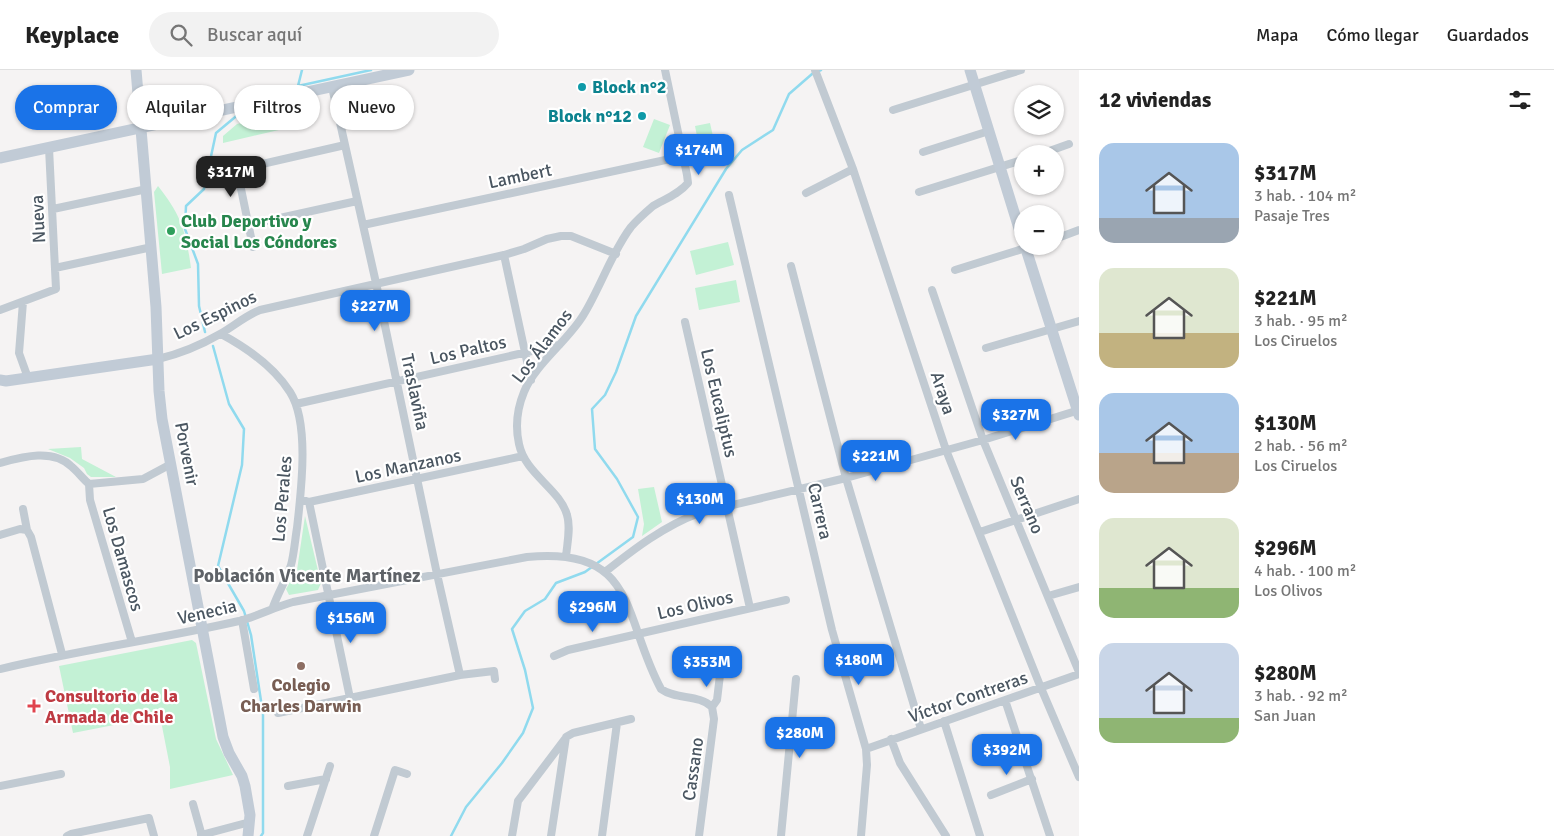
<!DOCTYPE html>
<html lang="es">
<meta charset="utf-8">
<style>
body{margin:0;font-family:Signika,sans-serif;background:#f2f2f2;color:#222;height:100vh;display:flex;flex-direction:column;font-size:19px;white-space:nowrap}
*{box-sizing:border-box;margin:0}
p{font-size:16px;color:#767676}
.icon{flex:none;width:28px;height:28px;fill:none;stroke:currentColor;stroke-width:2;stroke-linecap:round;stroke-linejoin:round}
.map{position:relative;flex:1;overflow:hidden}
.side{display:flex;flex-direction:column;background:#fff;width:475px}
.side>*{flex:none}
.hud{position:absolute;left:15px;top:15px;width:475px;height:45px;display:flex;gap:10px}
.fabs{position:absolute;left:1014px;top:15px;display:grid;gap:10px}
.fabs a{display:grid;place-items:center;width:50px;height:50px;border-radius:50%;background:#fff;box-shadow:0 1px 4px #0004;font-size:25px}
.price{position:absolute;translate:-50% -42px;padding:0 11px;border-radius:10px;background:#1a73e8;color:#fff;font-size:16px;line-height:32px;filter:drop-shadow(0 1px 2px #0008)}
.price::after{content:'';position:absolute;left:50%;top:30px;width:15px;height:11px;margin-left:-8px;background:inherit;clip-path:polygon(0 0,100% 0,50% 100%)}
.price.on{background:#222;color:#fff}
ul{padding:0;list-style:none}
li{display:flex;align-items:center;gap:15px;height:125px;padding:0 20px}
li span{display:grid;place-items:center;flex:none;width:140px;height:100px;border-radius:15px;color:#555}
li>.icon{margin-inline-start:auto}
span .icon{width:60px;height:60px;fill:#fffc;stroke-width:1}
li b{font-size:21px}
h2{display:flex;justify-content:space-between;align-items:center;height:60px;padding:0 20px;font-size:21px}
.chip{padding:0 18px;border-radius:22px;background:#fff;box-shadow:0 1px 4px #0004;font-size:18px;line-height:45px}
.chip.on{background:#1a73e8;color:#fff}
header{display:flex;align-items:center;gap:30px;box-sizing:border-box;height:70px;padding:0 25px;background:#fff;border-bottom:1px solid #e0e0e0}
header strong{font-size:24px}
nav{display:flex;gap:28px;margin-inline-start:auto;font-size:18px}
.search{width:350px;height:45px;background:#f2f2f2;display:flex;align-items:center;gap:12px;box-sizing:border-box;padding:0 18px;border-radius:28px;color:#767676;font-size:19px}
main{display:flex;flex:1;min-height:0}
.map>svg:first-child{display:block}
.green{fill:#c3f1d5}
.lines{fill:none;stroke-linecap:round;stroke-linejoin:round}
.stream{stroke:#90daee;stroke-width:2.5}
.street{stroke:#c1cad2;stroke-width:8}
.secondary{stroke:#c1cbd6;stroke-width:11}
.culture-dot{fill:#0f9aa8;stroke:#fff;stroke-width:2}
.leisure-dot{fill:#2e9e5b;stroke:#fff;stroke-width:2}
.education-dot{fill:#8d6e63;stroke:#fff;stroke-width:2}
.health-dot{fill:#e0444e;stroke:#fff;stroke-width:2}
.labels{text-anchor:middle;stroke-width:4.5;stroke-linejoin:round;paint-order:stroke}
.culture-label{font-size:18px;font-weight:bold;fill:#0d838f;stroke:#fff;text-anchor:start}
.street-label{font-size:18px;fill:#4a5661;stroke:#fff}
.leisure-label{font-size:18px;font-weight:bold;fill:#27864d;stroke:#fff;text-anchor:start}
.education-label{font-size:18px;font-weight:bold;fill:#785e54;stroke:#fff}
.health-label{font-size:18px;font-weight:bold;fill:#be3a42;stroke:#fff;text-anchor:start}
.neighbourhood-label{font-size:19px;font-weight:bold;fill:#5f6368;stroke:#fff}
</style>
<header>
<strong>Keyplace</strong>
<div class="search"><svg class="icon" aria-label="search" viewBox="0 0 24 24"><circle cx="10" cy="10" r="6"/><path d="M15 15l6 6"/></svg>Buscar aquí</div>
<nav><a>Mapa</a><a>Cómo llegar</a><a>Guardados</a></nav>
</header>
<main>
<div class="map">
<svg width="1079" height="766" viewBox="0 0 1079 766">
<rect width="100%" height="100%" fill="#f5f3f3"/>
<path class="green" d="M 301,31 L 305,54 L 223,73 L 223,66 L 237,54 L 297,39 Z
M 654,49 L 670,55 L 659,83 L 643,77 Z
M 710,53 L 717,84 L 701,87 L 695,56 Z
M 158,116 C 181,145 186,161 191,198 L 162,204 L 154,122 Z
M 728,172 L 734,195 L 696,205 L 690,181 Z
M 736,210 L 740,232 L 699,240 L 695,218 Z
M 81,377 L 82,389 L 116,407 L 91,407 L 87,404 L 84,398 L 70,388 L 48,379 Z
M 654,417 L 662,452 L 642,466 L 644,454 L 638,419 Z
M 305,446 L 321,513 L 318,520 L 289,525 L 286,519 L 297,500 Z
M 192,570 L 196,573 L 216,669 L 233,705 L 170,719 L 170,697 L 160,646 L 73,663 L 59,596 Z"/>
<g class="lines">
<path class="stream" d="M 302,0 L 298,16 L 371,0
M 205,262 L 199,236 L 198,194 L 185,159 L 186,136 L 204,119 L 216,63 L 240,43 L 295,34
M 213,276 L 229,334 L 244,359 L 242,395 L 218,496 L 244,541 L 251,565 L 263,644 L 263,763 L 261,766
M 451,766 L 466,737 L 502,693 L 523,663 L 533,638 L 525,600 L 512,559 L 525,541 L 545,529 L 556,513 L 585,502 L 633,467 L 638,447 L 617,409 L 595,379 L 592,339 L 605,325 L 616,302 L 636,246 L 726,99 L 742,80 L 773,60 L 789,24 L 812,4 L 821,0"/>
<path class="street" d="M 815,0 L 853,99 L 946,380 L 1041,618 L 1079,707
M 332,17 L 376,213 L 437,504 L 460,605
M 893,40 L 1021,0
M 923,82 L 989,61
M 1041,84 L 1069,74
M 919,122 L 1022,90
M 806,123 L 853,99
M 729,125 L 832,560 L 866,679 L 867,695 L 861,766
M 53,139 L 147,119
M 248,155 L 357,131
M 363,155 L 684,86
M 1055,169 L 1079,160
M 253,177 L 239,109 L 238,104 L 240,99 L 345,75
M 504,185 L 531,310
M 791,196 L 846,408 L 921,659
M 55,198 L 152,177
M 955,200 L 1032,176
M 932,220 L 983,370 L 1079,602
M 23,232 L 19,283 L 28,308
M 0,240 L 56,219 L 49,78
M 685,252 L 750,538
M 221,264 C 247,278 274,297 290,322 C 310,353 301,422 297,458 C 295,470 294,484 291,495 C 286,510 278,523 273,537
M 986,278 L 1079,251
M 158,289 C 179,284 201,275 220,264 C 234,256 245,246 260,240 L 504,185 L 524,179 L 547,169 L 561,166 L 571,166 L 616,184
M 296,334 L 559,275
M 0,393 C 22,387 53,378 72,397 C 78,402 83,409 89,414 L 143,409 L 171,394
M 89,414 L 90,430 L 132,572
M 300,429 L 309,432 L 523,386
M 309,432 L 350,628
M 23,439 L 27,460
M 980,462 L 1079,429
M 0,465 L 20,459 L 27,460 L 31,467 L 62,584
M 566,487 C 567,474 571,458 567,445 C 560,419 525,404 519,374 C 515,356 517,339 524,322 C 535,294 569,270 584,244 C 600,218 613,180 631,157 C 637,150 646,142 653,136 C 665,129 679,124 688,113 L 687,105 L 665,0
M 605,502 C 634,479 664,456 699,443 L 846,408 L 983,370 L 1079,340
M 1048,526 L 1079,517
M 242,550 L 254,619
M 554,586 L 568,580 L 786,530
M 0,599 C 79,580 160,569 239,551 C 258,546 275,537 293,532 L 527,487 C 638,476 622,547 661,619 C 676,630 699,624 712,637
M 1005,630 L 1050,766
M 712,637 L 717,630 L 720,605
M 278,643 L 460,605 L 494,601 L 495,609
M 944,651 L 980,766
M 891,669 L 900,693 L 946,766
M 866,679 L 1079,604
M 0,716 L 61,704
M 288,716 L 326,709
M 991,725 L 1032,709
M 193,734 L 202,766
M 201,765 L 250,752
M 67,766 L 71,764 L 149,748 L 154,766
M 307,766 L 330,696
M 374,766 L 395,700 L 407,704
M 512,766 L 518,731 L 565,669
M 551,766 L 566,667 L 573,663 L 631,649
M 602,766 L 617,653
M 699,766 L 714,649 L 712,637
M 781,766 L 796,609"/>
<path class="secondary" d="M 136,0 L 156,237 L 159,321 L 162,349 L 223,667 L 229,683 L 242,706 L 245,716 L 250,745 L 248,766
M 970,0 L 1022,168
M 0,88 L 409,0
M 1025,176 L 1079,345
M 0,310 L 6,311 L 158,289"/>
</g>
<g class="culture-dot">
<circle cx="582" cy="17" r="5"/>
<circle cx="642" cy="46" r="5"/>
</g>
<circle class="leisure-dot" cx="171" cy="161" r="5"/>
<circle class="education-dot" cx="301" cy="596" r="5"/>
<path class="health-dot" d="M31.5 628.5h5v5h5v5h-5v5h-5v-5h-5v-5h5z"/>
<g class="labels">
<g class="culture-label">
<text x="592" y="23">Block n°2</text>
<text x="632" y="52" text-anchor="end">Block n°12</text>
</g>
<g class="street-label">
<text transform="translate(520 106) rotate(-12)" y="6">Lambert</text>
<text transform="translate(38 149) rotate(-93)" y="6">Nueva</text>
<text transform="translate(215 245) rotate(-26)" y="6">Los Espinos</text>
<text transform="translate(542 276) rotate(-53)" y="6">Los Álamos</text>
<text transform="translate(468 280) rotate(-13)" y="6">Los Paltos</text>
<text transform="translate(415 322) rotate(78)" y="6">Traslaviña</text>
<text transform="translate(943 323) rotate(72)" y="6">Araya</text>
<text transform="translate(719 333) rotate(77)" y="6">Los Eucaliptus</text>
<text transform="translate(187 384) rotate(79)" y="6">Porvenir</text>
<text transform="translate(408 396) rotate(-12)" y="6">Los Manzanos</text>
<text transform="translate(282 429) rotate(-85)" y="6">Los Perales</text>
<text transform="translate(1027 435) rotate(67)" y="6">Serrano</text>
<text transform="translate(820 441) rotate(77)" y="6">Carrera</text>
<text transform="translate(123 489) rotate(74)" y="6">Los Damascos</text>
<text transform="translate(695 535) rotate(-13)" y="6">Los Olivos</text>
<text transform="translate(207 542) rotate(-13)" y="6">Venecia</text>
<text transform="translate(968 627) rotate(-19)" y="6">Víctor Contreras</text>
<text transform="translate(693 699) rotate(-82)" y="6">Cassano</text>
</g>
<g class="leisure-label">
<text x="181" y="157">Club Deportivo y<tspan x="181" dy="21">Social Los Cóndores</tspan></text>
</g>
<g class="education-label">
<text x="301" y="621">Colegio<tspan x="301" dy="21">Charles Darwin</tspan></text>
</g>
<g class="health-label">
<text x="45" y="632">Consultorio de la<tspan x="45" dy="21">Armada de Chile</tspan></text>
</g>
<g class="neighbourhood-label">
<text x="307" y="512">Población Vicente Martínez</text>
</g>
</g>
</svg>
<div class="fabs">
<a><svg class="icon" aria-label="layers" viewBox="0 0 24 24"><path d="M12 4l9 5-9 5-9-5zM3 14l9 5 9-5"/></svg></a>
<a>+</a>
<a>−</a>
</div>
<b class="price" style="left:699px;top:106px">$174M</b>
<b class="price on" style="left:231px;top:128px">$317M</b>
<b class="price" style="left:375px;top:262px">$227M</b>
<b class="price" style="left:1016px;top:371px">$327M</b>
<b class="price" style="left:876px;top:412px">$221M</b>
<b class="price" style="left:700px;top:455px">$130M</b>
<b class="price" style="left:593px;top:563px">$296M</b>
<b class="price" style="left:351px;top:574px">$156M</b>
<b class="price" style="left:859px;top:616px">$180M</b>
<b class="price" style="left:707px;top:618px">$353M</b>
<b class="price" style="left:800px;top:689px">$280M</b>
<b class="price" style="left:1007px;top:706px">$392M</b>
<div class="hud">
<a class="chip on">Comprar</a>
<a class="chip">Alquilar</a>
<a class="chip">Filtros</a>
<a class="chip">Nuevo</a>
</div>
</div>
<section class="side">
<h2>12 viviendas<svg class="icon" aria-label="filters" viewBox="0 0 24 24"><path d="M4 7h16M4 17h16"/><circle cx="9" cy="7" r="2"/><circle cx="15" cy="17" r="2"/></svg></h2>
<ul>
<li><span style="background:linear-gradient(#a9c7e8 75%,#9aa5b1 0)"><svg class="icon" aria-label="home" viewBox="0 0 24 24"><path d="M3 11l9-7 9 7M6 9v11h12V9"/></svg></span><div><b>$317M</b><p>3 hab. · 104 m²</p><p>Pasaje Tres</p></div></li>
<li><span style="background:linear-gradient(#dfe7d0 65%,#c2b280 0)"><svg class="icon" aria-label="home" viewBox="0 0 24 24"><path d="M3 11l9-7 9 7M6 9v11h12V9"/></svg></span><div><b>$221M</b><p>3 hab. · 95 m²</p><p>Los Ciruelos</p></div></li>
<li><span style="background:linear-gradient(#a9c7e8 60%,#b9a48a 0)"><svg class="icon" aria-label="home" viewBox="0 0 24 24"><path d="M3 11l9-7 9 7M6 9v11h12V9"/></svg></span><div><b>$130M</b><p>2 hab. · 56 m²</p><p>Los Ciruelos</p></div></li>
<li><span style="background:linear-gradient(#dfe7d0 70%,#8fb573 0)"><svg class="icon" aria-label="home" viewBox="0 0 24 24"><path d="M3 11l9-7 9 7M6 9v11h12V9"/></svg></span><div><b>$296M</b><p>4 hab. · 100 m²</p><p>Los Olivos</p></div></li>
<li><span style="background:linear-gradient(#c9d6e8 75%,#8fb573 0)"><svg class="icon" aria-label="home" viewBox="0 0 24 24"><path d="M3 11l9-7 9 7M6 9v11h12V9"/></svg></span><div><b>$280M</b><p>3 hab. · 92 m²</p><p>San Juan</p></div></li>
</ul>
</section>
</main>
